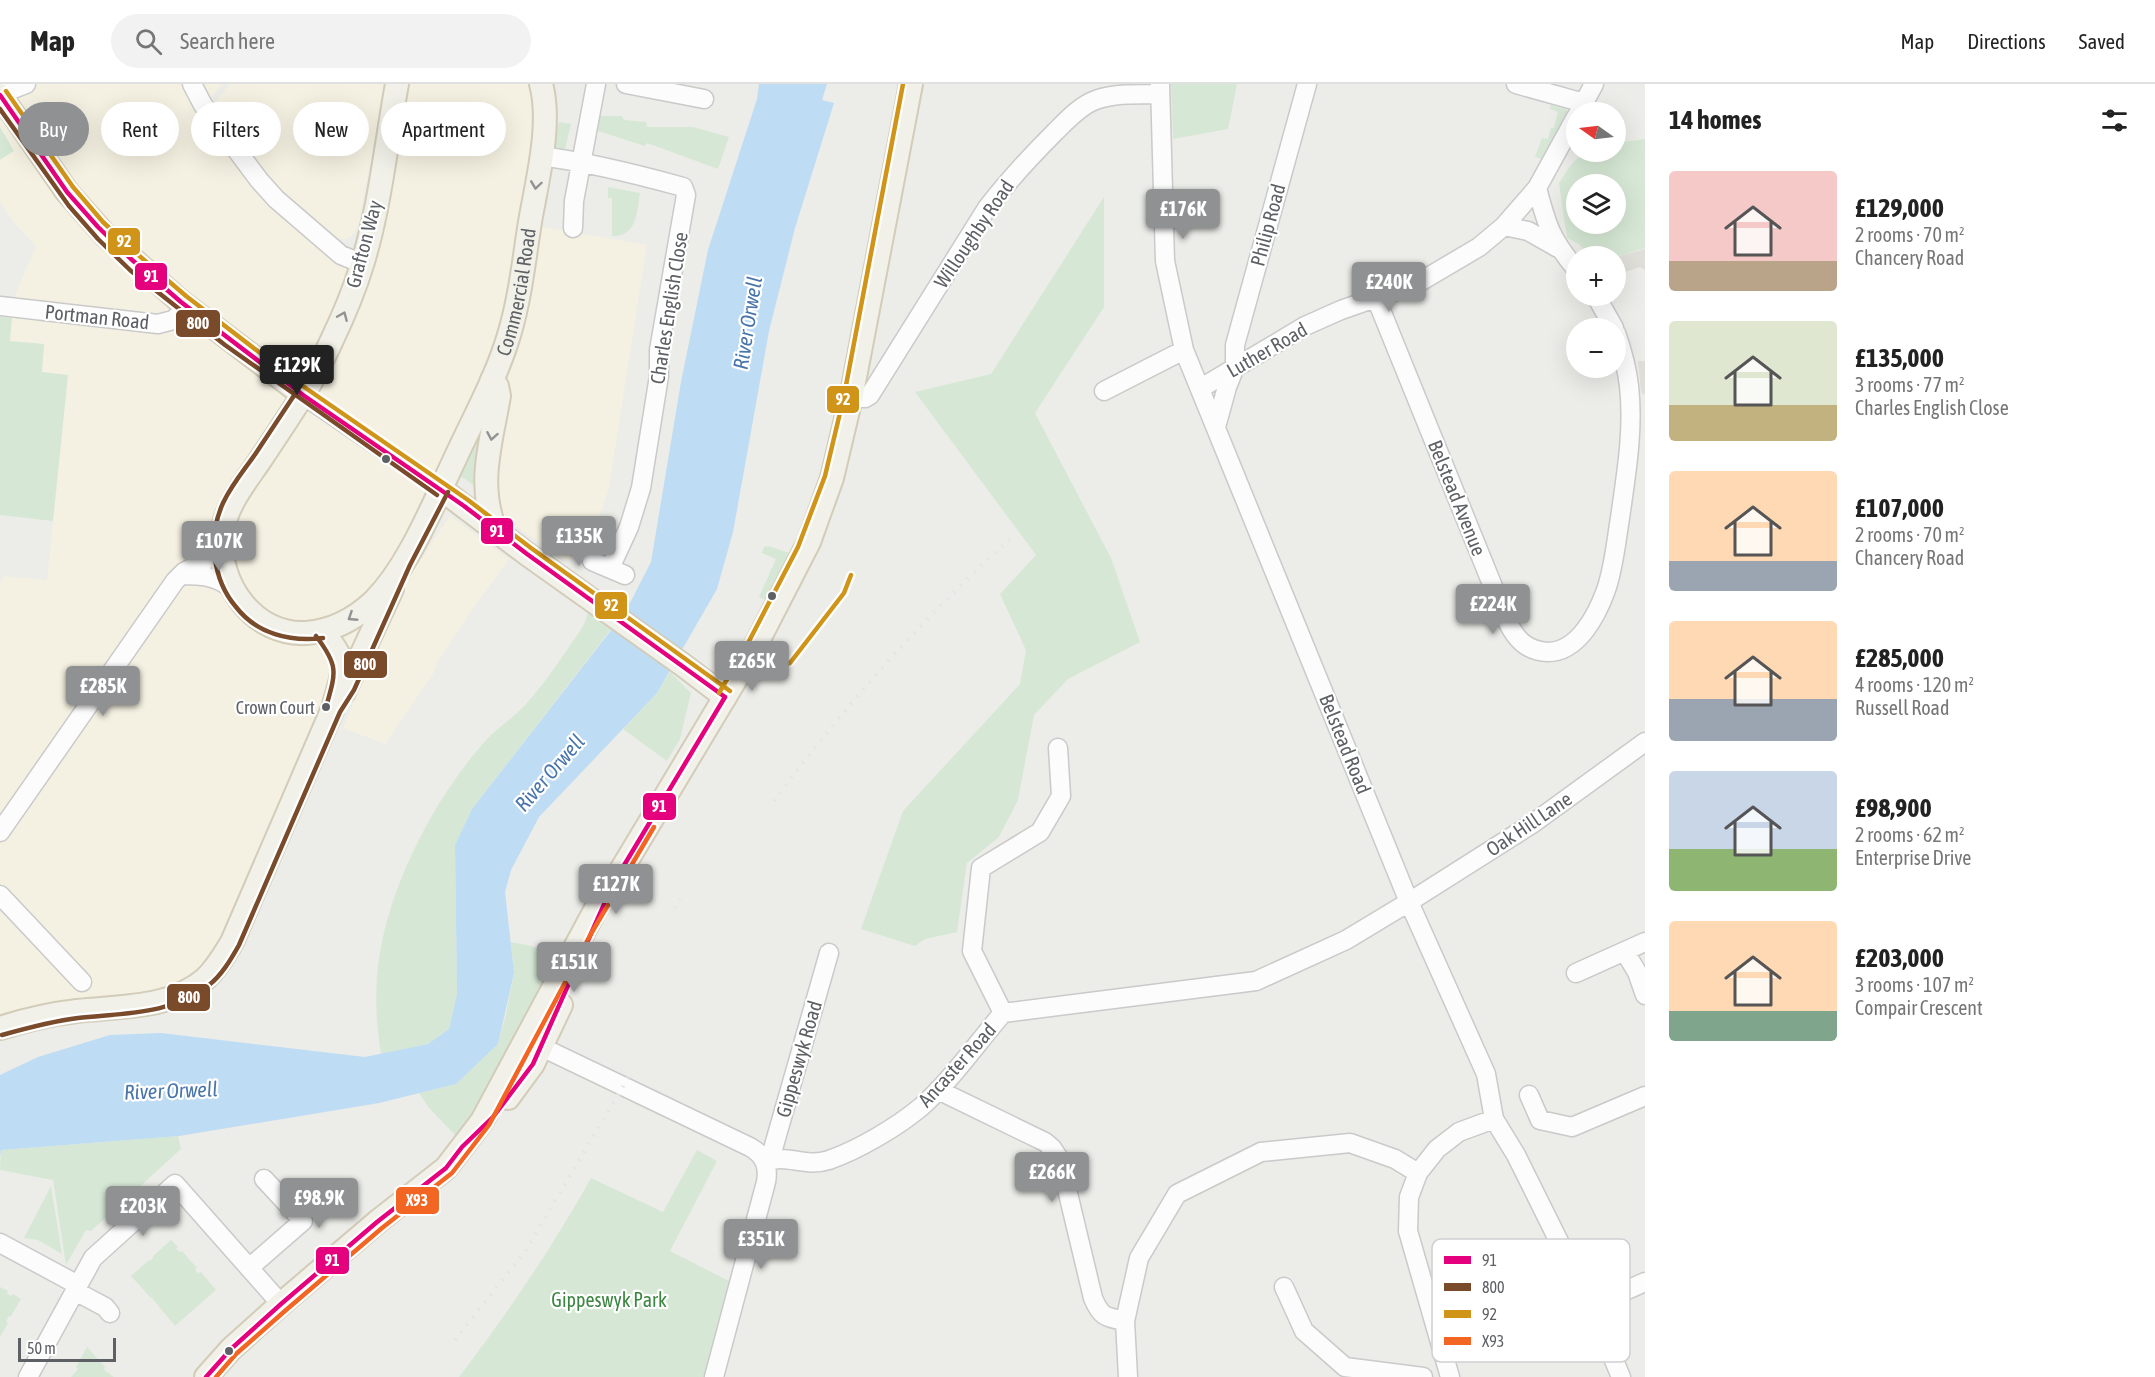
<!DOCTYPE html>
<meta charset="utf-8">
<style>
body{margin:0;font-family:"Asap Condensed",sans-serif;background:#f2f2f2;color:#222;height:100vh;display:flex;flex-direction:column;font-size:22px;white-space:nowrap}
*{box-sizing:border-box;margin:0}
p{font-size:20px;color:#767676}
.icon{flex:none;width:33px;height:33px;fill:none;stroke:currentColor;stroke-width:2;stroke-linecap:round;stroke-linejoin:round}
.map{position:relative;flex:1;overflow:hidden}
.panel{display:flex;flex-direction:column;background:#fff;width:510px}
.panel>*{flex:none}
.top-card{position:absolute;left:18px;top:18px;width:570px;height:54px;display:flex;gap:12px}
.needle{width:39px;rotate:284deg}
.fabs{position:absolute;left:1566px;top:18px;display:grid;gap:12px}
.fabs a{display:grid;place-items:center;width:60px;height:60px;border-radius:50%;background:#fff;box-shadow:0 6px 24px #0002;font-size:30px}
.scale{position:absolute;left:18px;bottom:15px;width:98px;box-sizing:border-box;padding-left:6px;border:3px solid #5d6065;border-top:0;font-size:16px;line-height:21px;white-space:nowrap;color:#5d6065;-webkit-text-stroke:4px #fff;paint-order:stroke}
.price{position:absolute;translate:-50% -51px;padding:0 14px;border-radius:6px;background:#8f9193;color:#fff;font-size:20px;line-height:39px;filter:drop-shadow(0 2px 3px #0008)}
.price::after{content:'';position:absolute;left:50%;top:36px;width:18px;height:14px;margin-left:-9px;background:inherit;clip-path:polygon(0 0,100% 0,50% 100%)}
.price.active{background:#222;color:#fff}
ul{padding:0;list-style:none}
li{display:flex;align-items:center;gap:18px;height:150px;padding:0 24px}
li span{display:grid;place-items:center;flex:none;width:168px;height:120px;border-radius:6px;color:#555}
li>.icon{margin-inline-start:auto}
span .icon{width:72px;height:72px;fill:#fffc;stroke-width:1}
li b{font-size:26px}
h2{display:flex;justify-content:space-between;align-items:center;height:72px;padding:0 24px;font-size:26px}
.tag{padding:0 21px;border-radius:27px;background:#fff;box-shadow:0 6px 24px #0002;font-size:21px;line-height:54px}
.tag.active{background:#8f9193;color:#fff}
header{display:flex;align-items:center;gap:36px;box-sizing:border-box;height:84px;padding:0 30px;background:#fff;border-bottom:2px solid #e0e0e0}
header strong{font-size:28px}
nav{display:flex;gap:33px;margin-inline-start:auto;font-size:21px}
.search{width:420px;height:54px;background:#f2f2f2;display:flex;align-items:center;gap:15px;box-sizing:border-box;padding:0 21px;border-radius:33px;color:#767676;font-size:22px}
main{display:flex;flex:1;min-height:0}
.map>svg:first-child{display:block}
.commercial{fill:#f5f1e2}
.education{fill:#dfded8}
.green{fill:#d6e8d5;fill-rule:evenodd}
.water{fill:#bedcf4}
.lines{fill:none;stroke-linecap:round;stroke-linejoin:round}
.minor-casing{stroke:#c9cac9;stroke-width:21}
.major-casing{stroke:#d2ccb8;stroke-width:26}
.minor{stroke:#fcfcfc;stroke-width:18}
.major{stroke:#f2f1e9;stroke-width:22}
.rail{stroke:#e3e4e3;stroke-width:4;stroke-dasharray:1.5 8;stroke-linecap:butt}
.bus-1-casing{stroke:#fff;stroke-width:9}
.bus-2-casing{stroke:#fff;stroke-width:9}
.bus-3-casing{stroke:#fff;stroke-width:9}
.bus-4-casing{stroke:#fff;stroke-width:9}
.bus-1{stroke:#e5007d;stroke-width:4.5}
.bus-2{stroke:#7a4b2a;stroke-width:4.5}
.bus-3{stroke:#d09419;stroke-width:4.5}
.bus-4{stroke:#f26522;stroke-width:4.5}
.oneway{stroke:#919393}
.bus-dot{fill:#5d6065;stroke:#fff;stroke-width:2}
.labels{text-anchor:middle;stroke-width:4.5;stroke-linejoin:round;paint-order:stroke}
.bus-label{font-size:18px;fill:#5d6065;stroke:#fff;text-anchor:end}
.street-label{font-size:20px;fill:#5d6065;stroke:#fff}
.park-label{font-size:20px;fill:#3c8542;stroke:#fff}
.water-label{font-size:21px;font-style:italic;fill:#4975aa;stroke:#fff}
.key{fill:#fff;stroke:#cecfd1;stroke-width:1.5}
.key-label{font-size:16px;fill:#5d6065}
.line-badge{stroke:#fff;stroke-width:2}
.badge-label{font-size:16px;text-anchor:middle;font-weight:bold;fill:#fff}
</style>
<header>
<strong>Map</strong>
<div class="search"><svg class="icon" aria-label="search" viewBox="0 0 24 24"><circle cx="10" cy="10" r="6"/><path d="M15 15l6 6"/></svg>Search here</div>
<nav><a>Map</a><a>Directions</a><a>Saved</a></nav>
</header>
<main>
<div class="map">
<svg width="1645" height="1293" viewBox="0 0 1645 1293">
<rect width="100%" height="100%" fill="#ecece8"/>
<path class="commercial" d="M 0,0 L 223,0 L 203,22 L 259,96 L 354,177 L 397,0 L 541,0 L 530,141 L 647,161 L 609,403 L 603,423 L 577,477 L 571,473 L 568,478 L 510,438 L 486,417 L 497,302 L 205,895 L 0,944 L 0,499 L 4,492 L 47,496 L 68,291 L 41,288 L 44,260 L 9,257 L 15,211 L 36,162 L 16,141 L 0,118 Z
M 230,0 L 385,0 L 358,142 L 353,150 L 347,155 L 339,155 L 269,95 L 213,21 Z
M 450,432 L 509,475 L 471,527 L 439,575 L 433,590 L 385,660 L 343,644 L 402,503 Z"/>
<path class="education" d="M 1645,165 L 1645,186 L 1640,183 L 1622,189 L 1621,185 L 1616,186 L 1616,173 Z
M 1638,277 L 1645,277 L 1645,311 L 1641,308 Z"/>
<path class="green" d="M 1171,0 L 1237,0 L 1228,45 L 1173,55 Z
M 1551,21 L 1567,26 L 1567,29 L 1542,75 L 1535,73 L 1542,54 L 1548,55 L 1551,44 L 1554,44 L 1558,28 L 1550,25 Z
M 598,32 L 622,32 L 624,36 L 646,38 L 647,43 L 693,43 L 729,53 L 718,85 L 647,59 L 645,62 L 595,46 Z
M 559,38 L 571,40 L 565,65 L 554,63 Z
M 0,43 L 14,67 L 0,76 Z
M 1645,55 L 1645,164 L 1616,173 L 1591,172 L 1579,160 L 1567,154 L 1559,99 C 1579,69 1578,68 1616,68 L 1616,59 ZM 1576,100 L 1616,100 L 1616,140 L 1576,140 Z
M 608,103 L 640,109 C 637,128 637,153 612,152 L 612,114 L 608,114 Z
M 1104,113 L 1104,223 L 1035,329 L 1111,474 L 1140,558 L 1068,595 L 1034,631 L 1018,716 L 999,753 L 967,779 L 957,848 L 925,855 L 915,862 L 861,845 L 903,727 L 1020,600 L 1026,566 L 1000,510 L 1036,471 L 915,308 L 991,290 Z
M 0,233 L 12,234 L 10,257 L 44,260 L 42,288 L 68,291 L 53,437 L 0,431 Z
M 490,317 L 475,402 L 456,389 Z
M 768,462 L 789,469 L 766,516 L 759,513 L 776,475 L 762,469 L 764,463 Z
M 590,516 L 622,531 L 472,725 L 455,761 L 457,910 L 449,945 L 428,960 L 381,970 C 377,945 375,918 377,893 C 383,811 434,712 489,653 C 498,644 508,637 517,629 C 539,608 556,582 573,557 C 577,551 582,545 585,538 C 588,531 588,523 590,516 Z
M 670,588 L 691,609 L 680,655 L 667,677 L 623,645 L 657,609 Z
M 510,858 L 532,862 L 556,873 C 526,934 498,997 456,1052 L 429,1024 L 419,1009 L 456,1000 L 498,960 L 506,930 L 514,889 Z
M 178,1052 L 181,1065 L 91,1147 L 86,1146 L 66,1181 L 53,1096 L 0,1086 L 1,1066 Z
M 697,1066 L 717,1077 L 670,1167 L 729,1197 L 704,1293 L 459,1293 C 507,1230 552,1164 591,1094 L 663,1128 Z
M 51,1102 L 62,1170 L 38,1156 L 24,1154 Z
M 171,1156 L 178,1163 L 176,1165 L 180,1168 L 182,1167 L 197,1184 L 195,1186 L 198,1189 L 201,1188 L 216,1206 L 175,1242 L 152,1214 L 151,1214 L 131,1192 L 149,1176 L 150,1177 L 153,1174 L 153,1172 Z
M 0,1203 L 8,1207 L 7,1210 L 11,1212 L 13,1210 L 21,1215 L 11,1232 L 9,1232 L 6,1237 L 8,1239 L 0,1253 Z
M 87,1263 L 105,1283 L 104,1286 L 114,1293 L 71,1293 L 78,1285 L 76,1283 Z"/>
<path class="water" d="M 759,0 L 827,0 L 822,16 L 834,19 L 795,144 L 769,247 L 733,448 L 717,505 L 657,609 L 539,733 L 511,786 L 505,808 L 514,889 L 498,960 L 456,1000 L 379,1019 L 179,1052 L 1,1066 L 0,1073 L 0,991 L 38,973 L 110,951 L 161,949 L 365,973 L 428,960 L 449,945 L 457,910 L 455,761 L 472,725 L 612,545 L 631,517 L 651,478 L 681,298 L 708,166 L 757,15 Z"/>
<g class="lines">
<g class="minor-casing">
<path id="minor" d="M 192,0 L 203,21 L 259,96 L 276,115 L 341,171 L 363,180
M 626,0 L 704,15
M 1160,0 L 1165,177 L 1184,266 L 1409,818 L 1486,990 L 1494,1035 L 1516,1071 L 1591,1222 L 1621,1293
M 1516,0 L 1584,19
M 0,10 L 26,0
M 1579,28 L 1594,0
M 540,72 C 589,78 636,90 683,103 L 686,111 L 659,266 L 659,292 L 641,404 L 629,443 L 610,484
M 1537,104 C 1547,142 1551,155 1576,185
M 1504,142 L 1528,147 L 1558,164
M 573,144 L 574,117 L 596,0
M 1596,212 L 1614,244
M 1376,214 L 1507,537 C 1516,555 1526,567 1548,568 C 1578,568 1597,531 1606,506 C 1614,483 1616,458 1620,434 C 1626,391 1634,346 1629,302 C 1627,284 1622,266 1616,249
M 0,222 L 158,240 L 173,236 L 188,223
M 1201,304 L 1305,242 L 1341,226 L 1418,199 L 1479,163 L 1504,142 L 1537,104 L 1576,33
M 1104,307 L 1184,266
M 303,311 L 441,405
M 851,314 L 865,314 L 870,311 L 987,124 C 1008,97 1031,72 1055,48 C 1066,37 1077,25 1091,18 C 1112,8 1138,11 1160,10
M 1216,343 L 1227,303 L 1235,283 L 1235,261 L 1307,0
M 592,477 L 625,491
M 182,491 C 201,491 216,492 231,504
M 0,748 L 175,497 L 184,488 L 205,477 L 221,457
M 0,811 L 82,898
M 1625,868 L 1637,888 L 1645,911
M 1576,889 L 1645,858
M 1003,929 L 972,867 L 981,784 L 1040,748 L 1061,712 L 1058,664
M 531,958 L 750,1063 C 764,1071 769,1082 766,1098 L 714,1293
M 938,1006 L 1045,1058 L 1052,1064 L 1060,1076 L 1093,1214 C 1101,1233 1105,1233 1125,1237
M 1529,1011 L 1540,1036 L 1572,1043 L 1645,1012
M 765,1078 C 787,1069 804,1084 829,1076 C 858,1066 897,1043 921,1023 C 949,999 978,958 1003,929 L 1256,897 L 1346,856 L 1409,818 L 1532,740 L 1645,658
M 765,1078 L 773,1065 L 829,869
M 0,1159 L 78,1201
M 249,1184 L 303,1137 L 264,1095
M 1284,1203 L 1304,1247 L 1345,1283 L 1423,1293
M 75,1207 L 105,1223 L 110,1229
M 1591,1222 L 1645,1198
M 28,1293 L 93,1174 L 175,1100 L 281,1220
M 1128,1293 L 1125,1237 L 1139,1174 L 1177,1110 L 1261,1068 L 1350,1059 L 1395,1075 L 1418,1089
M 1450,1293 L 1408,1147 L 1409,1113 L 1418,1089 L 1437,1065 L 1459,1048 L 1494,1035"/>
</g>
<g class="major-casing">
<g id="major">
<path id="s1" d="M 397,0 C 386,60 380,123 362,181 C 354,207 343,233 331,258 C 322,277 313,297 301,314 C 287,336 273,357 259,378 C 244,400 225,423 222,451 C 217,499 254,552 306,549 C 332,547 355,535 374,517 C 408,483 432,423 453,379 C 472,337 496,295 509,251 C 520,215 524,176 530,138 C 537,97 552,40 541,0"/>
<path d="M 0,11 L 67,108 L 105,151 L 181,218 L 303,311"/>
<path d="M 492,296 L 497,302 L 499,312 C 491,359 477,400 495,445"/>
<path d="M 441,405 L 527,470 L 683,581 L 725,613"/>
<path d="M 344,608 L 392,505"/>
<path d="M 0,944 C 25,936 51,930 77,927 C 120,922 170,925 205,895 C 217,884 224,871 232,858 L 333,624 C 344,584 350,581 322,547"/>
<path d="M 508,1014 L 533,980 L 561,921"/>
<path d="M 206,1293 L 231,1265 L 281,1220 L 377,1138 L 446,1084 L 482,1037 L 599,819 L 614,798 L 755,563 L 809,458 L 832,394 L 851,314 L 911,0"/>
</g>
</g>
<use href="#minor" class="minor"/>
<use href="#major" class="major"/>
<path class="rail" d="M 774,717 C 845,621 924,533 1012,453
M 675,824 L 680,815
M 455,1256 L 526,1166 L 631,989"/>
<g class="bus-1-casing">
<path id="bus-1" d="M 0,11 L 67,108 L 98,143 L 131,175 L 181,218 L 303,311 L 464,422 L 527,470 L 725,613
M 206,1293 L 231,1265 L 281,1220 L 377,1138 L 446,1084 L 462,1063 L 493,1033 L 533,980 L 614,798 L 725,613"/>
</g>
<g class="bus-2-casing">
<path id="bus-2" d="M 0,25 L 69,122 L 98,155 L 131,187 L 225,261 L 437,411
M 297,307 C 283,328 270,348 256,369 C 245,385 232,400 223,419 C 208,452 212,495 236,523 C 257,550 290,558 323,554
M 316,552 C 339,582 336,588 326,623
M 2,951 C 27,944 52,937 78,934 C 123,929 172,931 209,901 C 222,891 231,875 239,861 L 340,628 L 354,606 L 410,481 L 448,408"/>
</g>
<g class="bus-3-casing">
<path id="bus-3" d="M 6,7 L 73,103 L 103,138 L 136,169 L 186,212 L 307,305 L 468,416 L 531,464 L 730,607
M 744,575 C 758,575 778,583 790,579 L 844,509 L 851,491
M 719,609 L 748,559 L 798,463 L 825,392 L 844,312 L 903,0"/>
</g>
<g class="bus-4-casing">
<path id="bus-4" d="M 216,1293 L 236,1270 L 286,1226 L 382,1144 L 452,1089 L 489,1041 L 592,848 L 654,743"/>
</g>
<use href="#bus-1" class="bus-1"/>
<use href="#bus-2" class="bus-2"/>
<use href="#bus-3" class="bus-3"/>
<use href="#bus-4" class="bus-4"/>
</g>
<defs><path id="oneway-chevron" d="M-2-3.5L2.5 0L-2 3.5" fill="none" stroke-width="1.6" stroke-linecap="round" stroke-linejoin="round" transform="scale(1.5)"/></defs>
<g class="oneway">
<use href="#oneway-chevron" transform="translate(536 101) rotate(98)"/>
<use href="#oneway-chevron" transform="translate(343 232) rotate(-67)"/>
<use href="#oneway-chevron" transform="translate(492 352) rotate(100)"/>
<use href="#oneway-chevron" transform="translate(352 533) rotate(147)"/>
</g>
<g class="bus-dot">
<circle cx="386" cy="375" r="5"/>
<circle cx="772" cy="512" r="5"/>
<circle cx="326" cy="623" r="5"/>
<circle cx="229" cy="1267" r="5"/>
</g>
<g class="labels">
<g class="bus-label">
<text x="315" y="630">Crown Court</text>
</g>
<g class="street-label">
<text transform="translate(1268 141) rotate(-75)" y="7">Philip Road</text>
<text transform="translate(974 150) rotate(-56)" y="7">Willoughby Road</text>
<text transform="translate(364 160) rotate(-75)" y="7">Grafton Way</text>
<text dy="7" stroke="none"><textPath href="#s1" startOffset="1056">Commercial Road</textPath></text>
<text transform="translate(669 224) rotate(-81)" y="7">Charles English Close</text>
<text transform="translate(97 233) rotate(6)" y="7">Portman Road</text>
<text transform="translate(1267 266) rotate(-30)" y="7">Luther Road</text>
<text transform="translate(1457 414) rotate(68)" y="7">Belstead Avenue</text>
<text transform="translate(1345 660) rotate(68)" y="7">Belstead Road</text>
<text transform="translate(1529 740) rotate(-34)" y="7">Oak Hill Lane</text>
<text transform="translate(799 975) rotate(-74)" y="7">Gippeswyk Road</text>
<text transform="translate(957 981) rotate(-48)" y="7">Ancaster Road</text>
</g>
<g class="park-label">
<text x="609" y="1223">Gippeswyk Park</text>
</g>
<g class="water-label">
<text transform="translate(748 239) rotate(-81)" y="7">River Orwell</text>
<text transform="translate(550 689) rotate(-49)" y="7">River Orwell</text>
<text transform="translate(171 1007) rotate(-2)" y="7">River Orwell</text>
</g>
</g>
<rect x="1432" y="1155" width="198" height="123" rx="9" class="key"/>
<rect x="1444" y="1172" width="27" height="8" fill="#e5007d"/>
<rect x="1444" y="1199" width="27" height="8" fill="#7a4b2a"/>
<rect x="1444" y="1226" width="27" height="8" fill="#d09419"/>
<rect x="1444" y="1253" width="27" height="8" fill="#f26522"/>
<g class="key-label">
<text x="1482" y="1182">91</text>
<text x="1482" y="1209">800</text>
<text x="1482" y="1236">92</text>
<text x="1482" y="1263">X93</text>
</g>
<g class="line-badge">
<rect x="107" y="143" width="34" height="29" rx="6" fill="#d09419"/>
<rect x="134" y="178" width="34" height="29" rx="6" fill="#e5007d"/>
<rect x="175" y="225" width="46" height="29" rx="6" fill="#7a4b2a"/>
<rect x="826" y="301" width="34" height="29" rx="6" fill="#d09419"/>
<rect x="480" y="433" width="34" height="28" rx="6" fill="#e5007d"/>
<rect x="594" y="507" width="34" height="29" rx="6" fill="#d09419"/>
<rect x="343" y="566" width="45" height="29" rx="6" fill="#7a4b2a"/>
<rect x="642" y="708" width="35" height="29" rx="6" fill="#e5007d"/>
<rect x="166" y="899" width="45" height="29" rx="6" fill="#7a4b2a"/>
<rect x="395" y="1102" width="45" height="29" rx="6" fill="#f26522"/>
<rect x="315" y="1162" width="35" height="29" rx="6" fill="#e5007d"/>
</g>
<g class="badge-label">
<text x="124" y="163">92</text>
<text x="151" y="198">91</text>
<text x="198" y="245">800</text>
<text x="843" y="321">92</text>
<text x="497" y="453">91</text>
<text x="611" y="527">92</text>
<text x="365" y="586">800</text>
<text x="659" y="728">91</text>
<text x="189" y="919">800</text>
<text x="417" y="1122">X93</text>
<text x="332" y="1182">91</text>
</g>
</svg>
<div class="fabs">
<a><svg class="needle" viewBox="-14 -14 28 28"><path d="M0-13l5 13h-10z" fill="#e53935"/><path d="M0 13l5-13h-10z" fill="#767676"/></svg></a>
<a><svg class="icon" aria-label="layers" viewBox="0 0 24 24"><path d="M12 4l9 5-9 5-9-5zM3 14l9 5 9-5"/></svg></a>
<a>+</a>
<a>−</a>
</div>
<div class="scale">50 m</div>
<b class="price" style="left:1183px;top:156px">£176K</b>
<b class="price" style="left:1389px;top:229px">£240K</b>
<b class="price active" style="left:297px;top:312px">£129K</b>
<b class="price" style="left:579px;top:483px">£135K</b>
<b class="price" style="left:219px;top:488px">£107K</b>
<b class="price" style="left:1493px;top:551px">£224K</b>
<b class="price" style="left:752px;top:608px">£265K</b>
<b class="price" style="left:103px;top:633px">£285K</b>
<b class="price" style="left:616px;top:831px">£127K</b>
<b class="price" style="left:574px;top:909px">£151K</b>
<b class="price" style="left:1052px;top:1119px">£266K</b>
<b class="price" style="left:319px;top:1145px">£98.9K</b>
<b class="price" style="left:143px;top:1153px">£203K</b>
<b class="price" style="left:761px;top:1186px">£351K</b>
<div class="top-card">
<a class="tag active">Buy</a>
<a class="tag">Rent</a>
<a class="tag">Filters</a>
<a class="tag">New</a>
<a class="tag">Apartment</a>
</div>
</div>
<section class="panel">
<h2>14 homes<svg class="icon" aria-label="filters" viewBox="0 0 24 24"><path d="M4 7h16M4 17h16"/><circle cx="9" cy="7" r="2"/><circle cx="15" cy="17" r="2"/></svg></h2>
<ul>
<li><span style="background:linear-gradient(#f6c9c9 75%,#b9a48a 0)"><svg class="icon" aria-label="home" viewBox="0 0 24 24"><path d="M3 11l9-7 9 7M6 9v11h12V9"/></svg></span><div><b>£129,000</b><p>2 rooms · 70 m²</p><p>Chancery Road</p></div></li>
<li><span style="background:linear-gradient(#dfe7d0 70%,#c2b280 0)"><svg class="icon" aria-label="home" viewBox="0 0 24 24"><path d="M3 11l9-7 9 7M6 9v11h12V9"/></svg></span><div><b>£135,000</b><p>3 rooms · 77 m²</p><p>Charles English Close</p></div></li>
<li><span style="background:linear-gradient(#ffd9b3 75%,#9aa5b1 0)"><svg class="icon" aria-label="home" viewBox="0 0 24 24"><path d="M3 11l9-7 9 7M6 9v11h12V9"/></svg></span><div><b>£107,000</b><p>2 rooms · 70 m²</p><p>Chancery Road</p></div></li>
<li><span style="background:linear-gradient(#ffd9b3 65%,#9aa5b1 0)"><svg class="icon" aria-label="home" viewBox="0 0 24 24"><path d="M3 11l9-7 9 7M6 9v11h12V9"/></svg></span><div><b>£285,000</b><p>4 rooms · 120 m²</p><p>Russell Road</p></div></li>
<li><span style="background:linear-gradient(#c9d6e8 65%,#8fb573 0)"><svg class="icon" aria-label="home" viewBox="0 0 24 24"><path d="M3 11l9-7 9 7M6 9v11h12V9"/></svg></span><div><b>£98,900</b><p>2 rooms · 62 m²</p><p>Enterprise Drive</p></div></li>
<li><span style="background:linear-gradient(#ffd9b3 75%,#7fa58c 0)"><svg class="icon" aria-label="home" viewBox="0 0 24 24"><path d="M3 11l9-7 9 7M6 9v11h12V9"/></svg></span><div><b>£203,000</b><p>3 rooms · 107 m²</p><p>Compair Crescent</p></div></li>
</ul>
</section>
</main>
